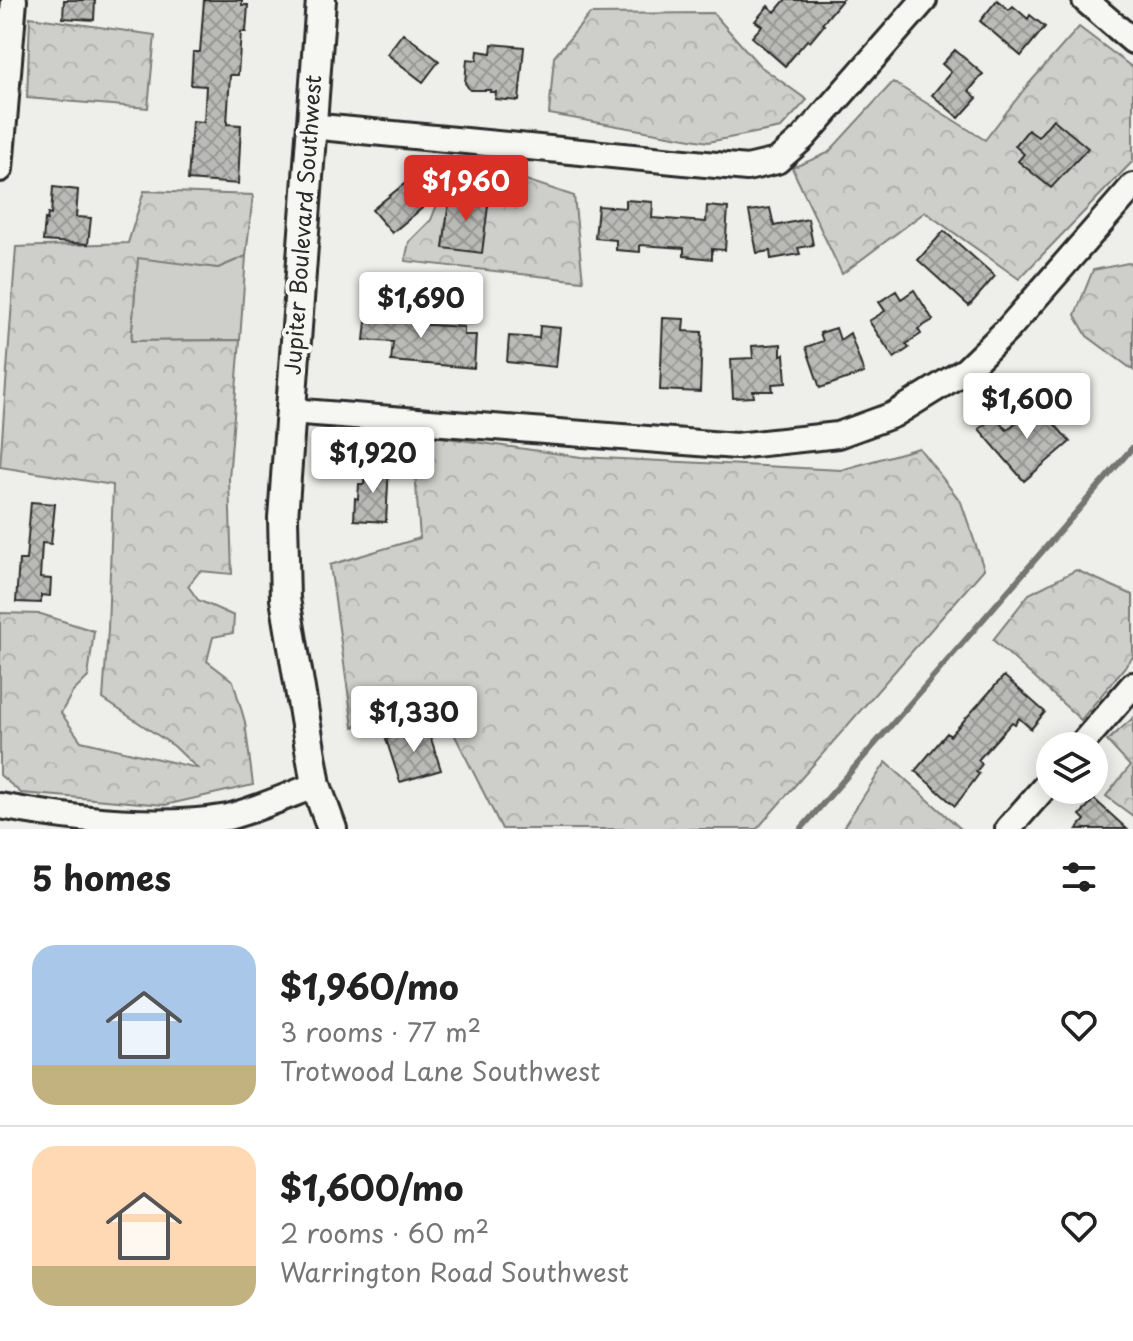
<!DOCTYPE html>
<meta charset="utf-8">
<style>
body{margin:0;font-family:"Playpen Sans",sans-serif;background:#f2f2f2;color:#222;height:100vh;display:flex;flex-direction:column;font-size:30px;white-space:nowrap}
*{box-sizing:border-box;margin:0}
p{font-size:26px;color:#767676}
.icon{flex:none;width:44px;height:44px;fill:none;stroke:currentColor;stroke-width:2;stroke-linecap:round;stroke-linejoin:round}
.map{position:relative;height:829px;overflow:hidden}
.side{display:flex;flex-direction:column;background:#fff;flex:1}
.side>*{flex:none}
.tools{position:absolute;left:1036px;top:732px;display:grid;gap:16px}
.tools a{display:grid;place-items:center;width:72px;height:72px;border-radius:50%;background:#fff;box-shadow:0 4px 20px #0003;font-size:40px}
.price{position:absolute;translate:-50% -68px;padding:0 18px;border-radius:8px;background:#fff;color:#222;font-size:26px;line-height:52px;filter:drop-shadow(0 2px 4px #0008)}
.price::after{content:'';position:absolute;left:50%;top:48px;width:24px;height:18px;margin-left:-12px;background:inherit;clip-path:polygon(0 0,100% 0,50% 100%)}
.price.selected{background:#d93025;color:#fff}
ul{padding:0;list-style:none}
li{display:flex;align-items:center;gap:24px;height:200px;padding:0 32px}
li+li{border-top:2px solid #e0e0e0}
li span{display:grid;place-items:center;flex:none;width:224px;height:160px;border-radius:24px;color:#555}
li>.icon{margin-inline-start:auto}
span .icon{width:96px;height:96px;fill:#fffc;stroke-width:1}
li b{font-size:34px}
h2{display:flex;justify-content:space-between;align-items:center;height:96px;padding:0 32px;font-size:34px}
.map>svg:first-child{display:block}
.green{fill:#cececa;stroke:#7c7c7a;stroke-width:2}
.forest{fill:url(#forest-crowns);stroke:#7c7c7a;stroke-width:2}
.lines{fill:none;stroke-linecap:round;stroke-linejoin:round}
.stream{stroke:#757573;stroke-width:6}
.building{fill:url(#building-cross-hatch);stroke:#2b2b2b;stroke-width:2}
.minor-casing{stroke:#2b2b2b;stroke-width:30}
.tertiary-casing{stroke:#2b2b2b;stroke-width:34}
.minor{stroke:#f6f6f2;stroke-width:24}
.tertiary{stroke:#f6f6f2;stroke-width:28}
.labels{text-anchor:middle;stroke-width:8;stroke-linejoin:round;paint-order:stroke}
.street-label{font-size:22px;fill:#2b2b2b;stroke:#f6f6f2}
</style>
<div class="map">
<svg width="1133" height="829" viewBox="0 0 1133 829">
<defs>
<pattern id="forest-crowns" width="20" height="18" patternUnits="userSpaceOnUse" patternTransform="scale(2)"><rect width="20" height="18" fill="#cececa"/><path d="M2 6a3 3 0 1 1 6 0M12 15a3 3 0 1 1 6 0" fill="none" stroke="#b1b1ae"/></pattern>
<pattern id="building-cross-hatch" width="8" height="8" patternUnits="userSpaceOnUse" patternTransform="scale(2)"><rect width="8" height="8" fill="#babab7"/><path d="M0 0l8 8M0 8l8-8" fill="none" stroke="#979795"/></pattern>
</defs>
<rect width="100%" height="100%" fill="#eeeeea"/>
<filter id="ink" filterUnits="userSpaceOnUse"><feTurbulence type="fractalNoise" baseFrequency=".0125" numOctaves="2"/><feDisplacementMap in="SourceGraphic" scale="16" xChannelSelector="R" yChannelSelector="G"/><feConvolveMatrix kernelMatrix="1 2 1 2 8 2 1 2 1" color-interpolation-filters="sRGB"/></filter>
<g filter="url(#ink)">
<path class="green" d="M 246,256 L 240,340 L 131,341 L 138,257 L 218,268 Z"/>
<path class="forest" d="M 713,13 L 760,66 L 807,100 L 781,128 L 708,142 L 549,114 L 554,57 L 590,14 Z
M 30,17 L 155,35 L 148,108 L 27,98 Z
M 1079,27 L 1133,68 L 1133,161 L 1019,279 L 925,212 L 842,274 L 792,168 L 828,153 L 893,82 L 985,140 L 1026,87 Z
M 452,166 L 496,170 L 574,196 L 583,281 L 405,261 L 409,242 L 431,220 Z
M 144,191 L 253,195 L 246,256 L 218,268 L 138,258 L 131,341 L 240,340 L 229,479 L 232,574 L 200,571 L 188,586 L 198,600 L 234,616 L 233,633 L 213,637 L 207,661 L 233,681 L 245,722 L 253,785 L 165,805 L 21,793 L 0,775 L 0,613 L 41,614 L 94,631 L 88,677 L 72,693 L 61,713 L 81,741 L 197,768 L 174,746 L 103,699 L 108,629 L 113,485 L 0,467 L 16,247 L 128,243 Z
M 1128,263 L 1133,264 L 1133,370 L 1087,336 L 1075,315 L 1093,270 Z
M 412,433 L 581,457 L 841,470 L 919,448 L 961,502 L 984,569 L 757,829 L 502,829 L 439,704 L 353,727 L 330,565 L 420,538 Z
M 1076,570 L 1133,595 L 1133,657 L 1081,720 L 993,640 L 1029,594 Z
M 1133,718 L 1133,816 L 1106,796 L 1130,766 L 1107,741 Z
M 886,762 L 961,829 L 842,829 Z"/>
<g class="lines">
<path class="stream" d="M 801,829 L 1133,447"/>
</g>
<path class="building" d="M 64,0 L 95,0 L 94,20 L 63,18 Z
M 204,0 L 242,0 L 242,5 L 248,5 L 246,32 L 241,32 L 238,75 L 230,75 L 227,124 L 241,125 L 238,184 L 188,180 L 192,121 L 204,122 L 206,86 L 191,85 L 193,52 L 200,52 Z
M 785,0 L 842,0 L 822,24 L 824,25 L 810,42 L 807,40 L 785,66 L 752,37 L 762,26 L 755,21 L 768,6 L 775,12 Z
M 997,0 L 1009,10 L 1013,6 L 1028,19 L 1030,15 L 1045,27 L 1021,56 L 980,21 Z
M 403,33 L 439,61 L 423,82 L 387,54 Z
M 492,44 L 524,47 L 519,101 L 495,99 L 496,92 L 490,92 L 491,90 L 470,90 L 465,83 L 467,59 L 477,60 L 478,51 L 491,53 Z
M 955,50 L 983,74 L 969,91 L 977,98 L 959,118 L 932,95 L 951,72 L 942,64 Z
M 1053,119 L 1088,148 L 1051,188 L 1018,161 L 1024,154 L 1015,146 L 1028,130 L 1038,137 Z
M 408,181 L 427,204 L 392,233 L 372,210 Z
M 53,187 L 78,190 L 76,217 L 91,218 L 88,244 L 43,241 L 45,219 L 47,220 L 48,214 L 51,215 Z
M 450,193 L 489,198 L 482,253 L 443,248 Z
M 626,200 L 653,202 L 652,218 L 706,222 L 707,206 L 728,208 L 725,250 L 712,249 L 712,259 L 684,256 L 684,248 L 640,245 L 640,252 L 616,250 L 616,240 L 595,238 L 598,206 L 626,208 Z
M 770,208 L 774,226 L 808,219 L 813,245 L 798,248 L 800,254 L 771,259 L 770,251 L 757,253 L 749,211 Z
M 944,231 L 995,276 L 969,306 L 918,260 Z
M 914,290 L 933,320 L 918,329 L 921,334 L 906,344 L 909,348 L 894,358 L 869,321 L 885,311 L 879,302 L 896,291 L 901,299 Z
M 381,305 L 402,307 L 401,317 L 416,318 L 415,324 L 464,327 L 464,335 L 476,335 L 474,368 L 391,361 L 393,342 L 364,340 L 367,313 L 380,315 Z
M 663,318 L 684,319 L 683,331 L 702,332 L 700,392 L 660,390 Z
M 540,326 L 560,328 L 556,367 L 507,362 L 509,336 L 539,338 Z
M 836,328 L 840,340 L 850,333 L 864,373 L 820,388 L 806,347 L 823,341 L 820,333 Z
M 781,344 L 781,355 L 784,354 L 786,383 L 772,384 L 773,391 L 753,391 L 754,397 L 733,398 L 731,359 L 753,358 L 752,346 Z
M 1037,404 L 1070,442 L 1024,481 L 979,429 L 994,417 L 1007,430 Z
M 365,464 L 389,466 L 386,522 L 354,520 L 355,498 L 358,499 L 359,484 L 364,484 Z
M 31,502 L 55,504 L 51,544 L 42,543 L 40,578 L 51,579 L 50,596 L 41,595 L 41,603 L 16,602 L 19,560 L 26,560 Z
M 1004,676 L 1045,712 L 1031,729 L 1019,718 L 1015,724 L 1012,722 L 978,760 L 982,764 L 976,772 L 979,774 L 955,806 L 915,771 L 947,733 L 950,736 Z
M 427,726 L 441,770 L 400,782 L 386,739 Z
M 1094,799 L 1127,829 L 1077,829 L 1085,820 L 1080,815 Z"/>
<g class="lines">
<g class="minor-casing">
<path id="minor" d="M 1085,0 L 1133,41
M 310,126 L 747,168 L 777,161 L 803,138 L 924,0
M 0,169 L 14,0
M 290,411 L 736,446 L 838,435 L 893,415 L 966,370 L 1008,329 L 1133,186
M 1080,746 L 1133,685
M 0,806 C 70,819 158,829 228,817 C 258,809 287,796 316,785
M 1008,829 L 1050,781"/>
</g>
<g class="tertiary-casing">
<path id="tertiary" d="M 321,0 L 283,518 L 285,599 L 316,785 L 332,829"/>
</g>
<use href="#minor" class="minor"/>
<use href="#tertiary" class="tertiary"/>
</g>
</g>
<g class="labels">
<g class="street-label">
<text transform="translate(303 225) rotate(-86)" y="8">Jupiter Boulevard Southwest</text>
</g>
</g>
</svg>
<div class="tools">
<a><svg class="icon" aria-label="layers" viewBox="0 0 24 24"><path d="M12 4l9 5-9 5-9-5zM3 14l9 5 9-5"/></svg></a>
</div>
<b class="price selected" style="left:466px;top:223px">$1,960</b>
<b class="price" style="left:421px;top:340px">$1,690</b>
<b class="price" style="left:1027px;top:441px">$1,600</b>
<b class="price" style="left:373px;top:495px">$1,920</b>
<b class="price" style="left:414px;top:754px">$1,330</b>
</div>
<section class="side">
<h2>5 homes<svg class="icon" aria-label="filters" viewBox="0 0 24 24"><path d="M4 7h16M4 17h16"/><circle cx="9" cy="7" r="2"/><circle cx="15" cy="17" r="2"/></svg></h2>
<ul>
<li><span style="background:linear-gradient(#a9c7e8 75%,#c2b280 0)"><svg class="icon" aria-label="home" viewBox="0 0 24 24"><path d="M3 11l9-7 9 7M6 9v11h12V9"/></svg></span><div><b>$1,960/mo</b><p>3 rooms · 77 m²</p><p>Trotwood Lane Southwest</p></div><svg class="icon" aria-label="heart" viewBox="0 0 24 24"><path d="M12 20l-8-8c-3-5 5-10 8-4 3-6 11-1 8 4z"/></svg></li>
<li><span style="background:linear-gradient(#ffd9b3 75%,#c2b280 0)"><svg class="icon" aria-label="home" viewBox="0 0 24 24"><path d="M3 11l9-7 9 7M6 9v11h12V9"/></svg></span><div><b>$1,600/mo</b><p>2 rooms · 60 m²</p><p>Warrington Road Southwest</p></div><svg class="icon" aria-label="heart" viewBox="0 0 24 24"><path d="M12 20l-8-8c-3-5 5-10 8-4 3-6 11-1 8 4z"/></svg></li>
</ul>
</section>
